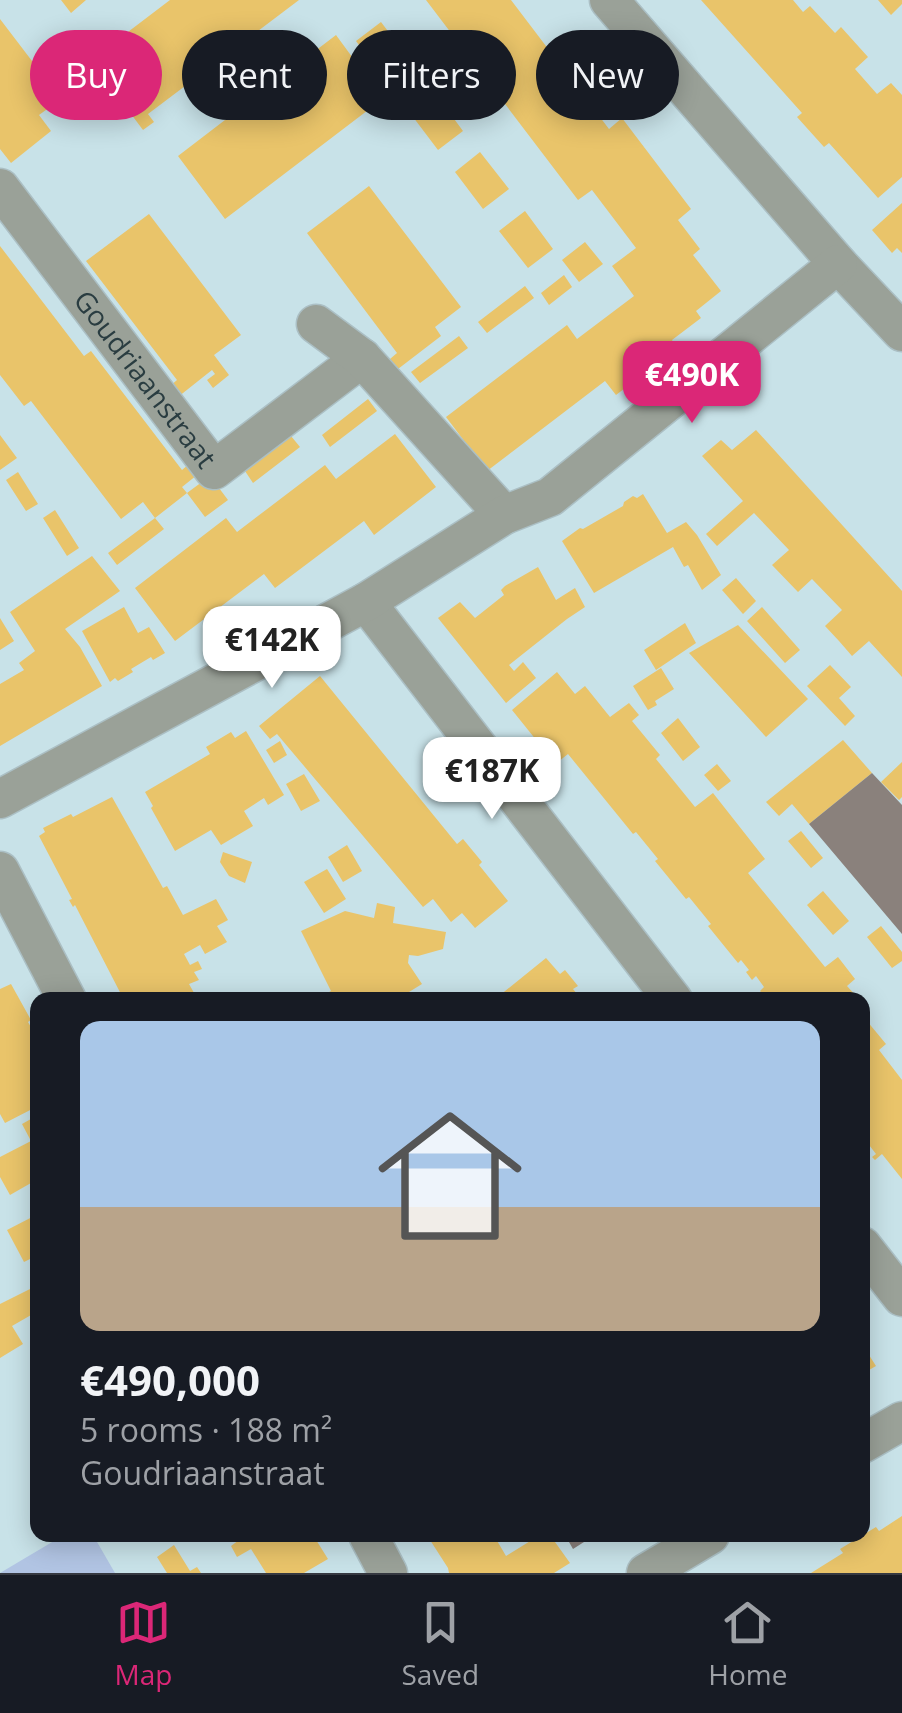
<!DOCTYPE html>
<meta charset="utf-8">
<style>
body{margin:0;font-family:"Open Sans",sans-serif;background:#242831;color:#f1f3f6;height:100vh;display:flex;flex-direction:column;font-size:38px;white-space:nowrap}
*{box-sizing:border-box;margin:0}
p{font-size:32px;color:#9ea1a6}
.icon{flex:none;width:55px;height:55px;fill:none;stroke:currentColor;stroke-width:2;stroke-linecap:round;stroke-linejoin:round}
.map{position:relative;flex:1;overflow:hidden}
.side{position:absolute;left:30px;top:992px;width:840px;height:550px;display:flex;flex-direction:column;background:#171b24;border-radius:20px;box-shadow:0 5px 25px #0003}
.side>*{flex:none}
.hud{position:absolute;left:30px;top:30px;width:842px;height:90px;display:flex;gap:20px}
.price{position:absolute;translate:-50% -85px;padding:0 22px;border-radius:20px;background:#fff;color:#222;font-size:32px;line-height:65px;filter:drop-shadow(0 2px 5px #0008)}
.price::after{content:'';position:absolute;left:50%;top:60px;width:30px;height:22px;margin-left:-15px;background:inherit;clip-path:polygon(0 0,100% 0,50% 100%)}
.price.selected{background:#db2777;color:#fff}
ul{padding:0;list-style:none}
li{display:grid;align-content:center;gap:20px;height:530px;padding:0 50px}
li+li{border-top:2px solid #363941}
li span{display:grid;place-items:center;height:310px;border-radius:20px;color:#555}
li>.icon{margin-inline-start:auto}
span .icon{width:180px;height:180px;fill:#fffc;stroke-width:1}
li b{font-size:42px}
.chip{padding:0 35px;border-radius:45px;background:#171b24;box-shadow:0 5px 25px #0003;font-size:35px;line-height:90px}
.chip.selected{background:#db2777;color:#fff}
.menu{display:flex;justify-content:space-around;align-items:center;height:140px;border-top:2px solid #363941;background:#171b24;font-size:28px;color:#9ea1a6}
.menu a{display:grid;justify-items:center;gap:5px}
.menu .selected{color:#db2777}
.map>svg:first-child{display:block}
.green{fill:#b1c4e3}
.homes{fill:#e9c46a}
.industry{fill:#8a817c}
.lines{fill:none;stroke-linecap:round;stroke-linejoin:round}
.minor-casing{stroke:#abbfc4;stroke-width:41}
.minor{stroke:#9aa198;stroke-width:38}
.labels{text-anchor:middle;stroke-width:10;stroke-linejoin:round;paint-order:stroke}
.street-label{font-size:28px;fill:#2a3d41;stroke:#d0f6fe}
</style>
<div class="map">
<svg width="902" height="1573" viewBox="0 0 902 1573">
<rect width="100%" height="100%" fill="#c8e2e8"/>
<path class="green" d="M 64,1535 L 93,1535 L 115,1573 L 0,1573 Z"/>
<path class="homes" d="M 61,0 L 86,0 L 71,13 Z
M 170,0 L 299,0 L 148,114 L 154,122 L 143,130 L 110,86 L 119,80 L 99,54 Z
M 426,0 L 511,0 L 609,129 L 622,118 L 691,209 L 678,220 L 700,249 L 693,255 L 721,291 L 696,311 L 701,318 L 672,340 L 677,348 L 616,395 L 605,381 L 487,471 L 446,417 L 567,325 L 577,339 L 634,296 L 612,266 L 636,248 L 592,190 L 578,200 Z
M 701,0 L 793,0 L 803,12 L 810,6 L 835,33 L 841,27 L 868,57 L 855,69 L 877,94 L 891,83 L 902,95 L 902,177 L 878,198 L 829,143 L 824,147 L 797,117 L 802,113 Z
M 878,0 L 902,0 L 902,4 L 891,15 Z
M 0,19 L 61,99 L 39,115 L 51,131 L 11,163 L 0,149 Z
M 381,22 L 409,59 L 384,79 L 356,41 Z
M 336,35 L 358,65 L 350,71 L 376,104 L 225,219 L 178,156 Z
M 74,42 L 84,54 L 67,68 L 58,55 Z
M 435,93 L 463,131 L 438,150 L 410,113 Z
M 480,152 L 509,189 L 483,209 L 455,172 Z
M 369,186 L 461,307 L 435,327 L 441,336 L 398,369 L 390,359 L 397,353 L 307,233 Z
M 902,203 L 902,253 L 897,248 L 892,253 L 872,230 Z
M 525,211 L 553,249 L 528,268 L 499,231 Z
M 149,214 L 241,335 L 214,355 L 229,375 L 213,388 L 207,380 L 215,374 L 212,370 L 178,397 L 170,386 L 177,380 L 86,261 Z
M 585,242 L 603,264 L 579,282 L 562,260 Z
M 0,246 L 84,356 L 91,351 L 182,470 L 189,464 L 197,475 L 182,487 L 187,493 L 210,476 L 228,500 L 205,517 L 187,493 L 155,518 L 143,502 L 121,519 L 31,401 L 24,406 L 0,375 Z
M 564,275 L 572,287 L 549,305 L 541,293 Z
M 525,286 L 534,298 L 487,333 L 478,322 Z
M 459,336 L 468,348 L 420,383 L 411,372 Z
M 368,399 L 377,411 L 330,447 L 322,435 Z
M 756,430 L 902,591 L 902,677 L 869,641 L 852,656 L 839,641 L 825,626 L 842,610 L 812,579 L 798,592 L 772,565 L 789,550 L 754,513 L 717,546 L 706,534 L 743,501 L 702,456 L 721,440 L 732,450 Z
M 395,434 L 436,487 L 374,535 L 364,521 L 275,588 L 264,574 L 175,641 L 135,588 L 226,518 L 237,532 L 325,465 L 336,479 Z
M 0,435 L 17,458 L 0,470 Z
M 291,436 L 300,447 L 253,483 L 245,471 Z
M 18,472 L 38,504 L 26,511 L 6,480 Z
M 643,494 L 667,533 L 686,522 L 697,535 L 721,575 L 702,590 L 688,565 L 684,567 L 673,547 L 594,593 L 562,541 L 580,528 L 583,529 L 623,506 L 624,502 L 633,496 L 637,498 Z
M 55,510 L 79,548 L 67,556 L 43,518 Z
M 155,518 L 164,529 L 117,565 L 108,553 Z
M 92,556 L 120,591 L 65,629 L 80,647 L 102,686 L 0,746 L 0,684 L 24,670 L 19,663 L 35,651 L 10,612 Z
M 538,567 L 556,600 L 575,588 L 585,607 L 567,619 L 509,665 L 514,671 L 523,662 L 536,678 L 506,703 L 438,618 L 460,602 L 475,618 L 504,595 L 501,590 L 505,586 Z
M 736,578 L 756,601 L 743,614 L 722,590 Z
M 124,607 L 138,633 L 149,627 L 165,653 L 153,660 L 151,657 L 131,669 L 133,672 L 118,681 L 115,678 L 110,682 L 82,631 Z
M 762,607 L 800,650 L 785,663 L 747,621 Z
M 0,618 L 14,641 L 0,650 Z
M 685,623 L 696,643 L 656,670 L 644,650 Z
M 738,625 L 808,699 L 766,737 L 689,653 Z
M 830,665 L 851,687 L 839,698 L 855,716 L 845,726 L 807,686 Z
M 661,668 L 674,689 L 655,701 L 657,705 L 648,710 L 633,686 Z
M 557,672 L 575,694 L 585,686 L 610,717 L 629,703 L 639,715 L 632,721 L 660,755 L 656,759 L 695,807 L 713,793 L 765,859 L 748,873 L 825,967 L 838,957 L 855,979 L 847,986 L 857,997 L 854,1000 L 768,1000 L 760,991 L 764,987 L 756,976 L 752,980 L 746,972 L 749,970 L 741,960 L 738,963 L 708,926 L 711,924 L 689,897 L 686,899 L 655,861 L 658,859 L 636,832 L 633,834 L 568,754 L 549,769 L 534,751 L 541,746 L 512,710 Z
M 320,676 L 457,844 L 463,839 L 482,862 L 479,865 L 508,901 L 475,928 L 462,913 L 451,922 L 433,899 L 423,907 L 277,734 L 270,739 L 259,726 Z
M 678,718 L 700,747 L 683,761 L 661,733 Z
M 246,731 L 284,795 L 268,805 L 264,798 L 244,811 L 253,826 L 221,845 L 211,830 L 175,851 L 151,808 L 153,806 L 145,792 L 210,754 L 206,747 L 231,732 L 235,738 Z
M 843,740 L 872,773 L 809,824 L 792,804 L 779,816 L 766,802 Z
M 280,741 L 287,755 L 274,763 L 266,750 Z
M 902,762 L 902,797 L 899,800 L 881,782 Z
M 717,764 L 731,781 L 718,791 L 704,775 Z
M 304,774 L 320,801 L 301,811 L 286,784 Z
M 112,797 L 163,888 L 167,886 L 183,915 L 216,899 L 228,920 L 217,926 L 227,942 L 205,954 L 200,945 L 184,954 L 190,965 L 198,961 L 202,969 L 194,972 L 199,980 L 189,984 L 198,1000 L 124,1000 L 75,905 L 73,907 L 69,900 L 72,899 L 39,836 L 45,832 L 43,828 L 71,814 L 73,817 Z
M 801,831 L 823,858 L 811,868 L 788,841 Z
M 347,845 L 362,871 L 343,882 L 328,857 Z
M 223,852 L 252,862 L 245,883 L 229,876 L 220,862 Z
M 327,869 L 346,899 L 324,913 L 304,882 Z
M 823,891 L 849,921 L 833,935 L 807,905 Z
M 377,903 L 395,907 L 393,923 L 446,932 L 443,949 L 418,956 L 409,955 L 408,963 L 422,984 L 396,1000 L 314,1000 L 331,991 L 301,931 L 345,911 L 374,918 Z
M 881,926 L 902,952 L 902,961 L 892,968 L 867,937 Z
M 546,958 L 560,974 L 565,970 L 578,986 L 573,989 L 582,1000 L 494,1000 Z
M 11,984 L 31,1020 L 28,1022 L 38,1039 L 38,1106 L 5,1123 L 0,1114 L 0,989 Z
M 862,1015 L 886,1044 L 879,1050 L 902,1080 L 902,1179 L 882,1154 L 875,1160 L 872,1157 L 876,1154 L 866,1141 L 862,1141 Z
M 38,1115 L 38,1179 L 10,1195 L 0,1177 L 0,1157 L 31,1141 L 22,1124 Z
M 38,1214 L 38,1255 L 24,1262 L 7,1230 Z
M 38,1285 L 38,1311 L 12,1326 L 23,1344 L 0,1358 L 0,1304 Z
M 862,1344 L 876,1366 L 862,1374 Z
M 902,1516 L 902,1573 L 811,1573 L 843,1553 L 840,1549 L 876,1527 L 879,1531 Z
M 242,1535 L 313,1535 L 328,1559 L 304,1573 L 266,1573 L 251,1549 L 237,1557 L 231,1546 L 243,1537 Z
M 424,1535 L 502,1535 L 496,1539 L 506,1556 L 540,1535 L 550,1535 L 570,1563 L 554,1573 L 449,1573 L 448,1568 L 430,1540 Z
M 174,1545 L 190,1571 L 197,1567 L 201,1573 L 167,1573 L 157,1557 Z"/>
<path class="industry" d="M 872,773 L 902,805 L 902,934 L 809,824 Z
M 565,1535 L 595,1535 L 573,1549 Z"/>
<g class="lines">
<g class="minor-casing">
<g id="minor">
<path d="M 609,0 L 838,264 L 902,332"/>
<path id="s1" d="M 0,188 L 214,470 L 362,358"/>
<path d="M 316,324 L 362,358 L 504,515"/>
<path d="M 366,602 L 673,1000"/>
<path d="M 0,799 L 366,602 L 504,515 L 550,497 L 838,264"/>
<path d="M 0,871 L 67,1000"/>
<path d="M 862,1246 L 902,1297"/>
<path d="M 862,1444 L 902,1421"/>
<path d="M 368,1535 L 388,1573"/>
<path d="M 646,1573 L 710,1535"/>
</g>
</g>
<use href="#minor" class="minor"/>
</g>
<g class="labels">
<g class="street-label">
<text dy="10" stroke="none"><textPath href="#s1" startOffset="240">Goudriaanstraat</textPath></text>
</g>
</g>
</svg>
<b class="price selected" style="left:692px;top:426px">€490K</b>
<b class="price" style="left:272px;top:691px">€142K</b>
<b class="price" style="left:492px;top:822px">€187K</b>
<div class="hud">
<a class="chip selected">Buy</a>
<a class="chip">Rent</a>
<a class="chip">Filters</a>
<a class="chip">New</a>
</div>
<section class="side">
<ul>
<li><span style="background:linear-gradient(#a9c7e8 60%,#b9a48a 0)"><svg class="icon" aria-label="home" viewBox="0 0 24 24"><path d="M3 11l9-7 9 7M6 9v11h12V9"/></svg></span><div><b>€490,000</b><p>5 rooms · 188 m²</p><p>Goudriaanstraat</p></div></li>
</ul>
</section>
</div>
<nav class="menu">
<a class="selected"><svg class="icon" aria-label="map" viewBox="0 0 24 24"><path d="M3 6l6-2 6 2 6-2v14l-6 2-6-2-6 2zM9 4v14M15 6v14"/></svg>Map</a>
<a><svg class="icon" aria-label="saved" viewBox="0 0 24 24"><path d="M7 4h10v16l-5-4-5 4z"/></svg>Saved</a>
<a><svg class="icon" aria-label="home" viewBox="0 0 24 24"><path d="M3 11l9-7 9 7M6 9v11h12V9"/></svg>Home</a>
</nav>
